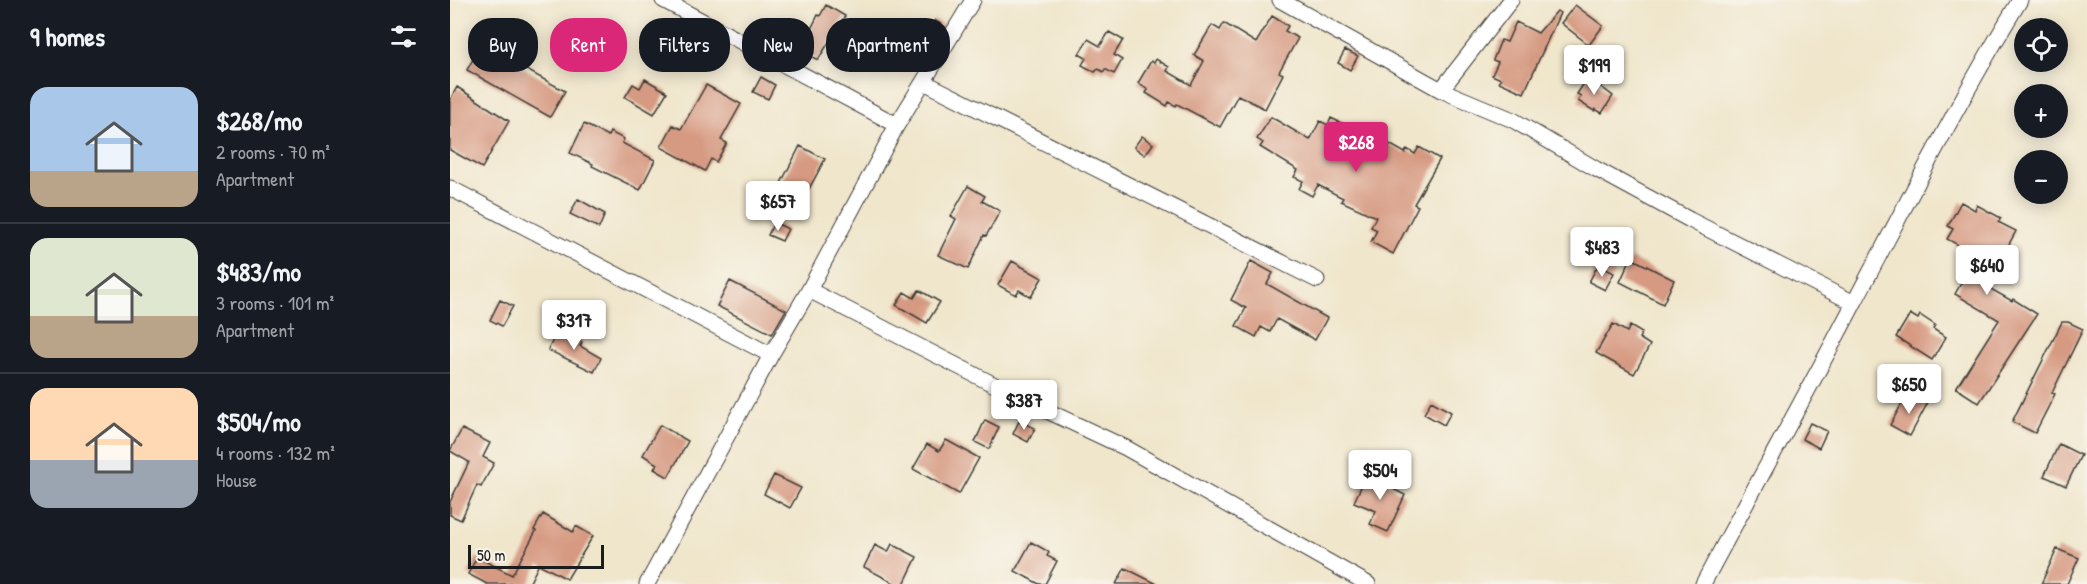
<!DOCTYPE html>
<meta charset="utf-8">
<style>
body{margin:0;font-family:"Patrick Hand",sans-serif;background:#20242c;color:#f1f3f6;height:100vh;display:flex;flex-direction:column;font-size:22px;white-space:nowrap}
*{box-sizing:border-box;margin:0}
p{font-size:20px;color:#9ea1a6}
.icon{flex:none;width:33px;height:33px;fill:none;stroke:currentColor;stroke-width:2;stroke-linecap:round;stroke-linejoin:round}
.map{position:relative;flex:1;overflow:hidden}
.side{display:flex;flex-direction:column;background:#171b24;width:450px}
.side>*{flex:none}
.top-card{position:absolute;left:18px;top:18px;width:570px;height:54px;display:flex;gap:12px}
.tools{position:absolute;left:1564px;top:18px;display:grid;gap:12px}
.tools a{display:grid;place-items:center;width:54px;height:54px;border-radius:50%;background:#171b24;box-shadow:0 3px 15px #0003;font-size:30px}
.scale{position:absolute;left:18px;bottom:15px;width:136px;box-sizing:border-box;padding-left:6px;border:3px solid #1c1c1c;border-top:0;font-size:16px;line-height:21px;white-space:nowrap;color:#1c1c1c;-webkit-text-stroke:4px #f7f3e8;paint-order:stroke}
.price{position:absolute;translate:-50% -51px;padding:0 14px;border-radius:6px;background:#fff;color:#222;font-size:20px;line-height:39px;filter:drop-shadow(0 2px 3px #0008)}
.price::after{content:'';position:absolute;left:50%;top:36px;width:18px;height:14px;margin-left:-9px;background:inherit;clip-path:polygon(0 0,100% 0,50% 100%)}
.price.current{background:#db2777;color:#fff}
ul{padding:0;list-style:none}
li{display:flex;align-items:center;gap:18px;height:150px;padding:0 30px}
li+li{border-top:2px solid #363941}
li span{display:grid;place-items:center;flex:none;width:168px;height:120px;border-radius:18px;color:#555}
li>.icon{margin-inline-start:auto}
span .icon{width:72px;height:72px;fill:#fffc;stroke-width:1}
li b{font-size:26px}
h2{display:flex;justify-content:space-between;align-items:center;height:72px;padding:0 30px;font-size:26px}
.chip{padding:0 21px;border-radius:24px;background:#171b24;box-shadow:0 3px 15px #0003;font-size:21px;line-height:54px}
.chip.current{background:#db2777;color:#fff}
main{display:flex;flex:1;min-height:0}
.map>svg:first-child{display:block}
.building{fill:#d69981}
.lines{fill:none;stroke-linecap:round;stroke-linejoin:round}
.minor-casing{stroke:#3c3a36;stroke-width:17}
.minor{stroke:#fff;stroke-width:15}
</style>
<main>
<section class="side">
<h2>9 homes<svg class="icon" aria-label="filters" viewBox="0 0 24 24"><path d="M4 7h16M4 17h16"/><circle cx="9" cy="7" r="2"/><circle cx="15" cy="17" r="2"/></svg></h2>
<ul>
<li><span style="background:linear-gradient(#a9c7e8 70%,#b9a48a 0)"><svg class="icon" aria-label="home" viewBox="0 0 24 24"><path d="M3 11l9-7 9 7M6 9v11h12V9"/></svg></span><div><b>$268/mo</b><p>2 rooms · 70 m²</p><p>Apartment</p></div></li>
<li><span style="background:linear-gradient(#dfe7d0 65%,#b9a48a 0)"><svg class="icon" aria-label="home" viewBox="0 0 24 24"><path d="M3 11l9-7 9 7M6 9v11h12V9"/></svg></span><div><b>$483/mo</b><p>3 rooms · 101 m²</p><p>Apartment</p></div></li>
<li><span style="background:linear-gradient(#ffd9b3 60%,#9aa5b1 0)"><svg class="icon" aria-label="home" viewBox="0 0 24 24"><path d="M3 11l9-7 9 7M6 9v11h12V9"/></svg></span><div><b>$504/mo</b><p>4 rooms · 132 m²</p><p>House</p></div></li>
</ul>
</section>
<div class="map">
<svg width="1637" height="584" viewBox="0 0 1637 584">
<rect width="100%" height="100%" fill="#f7f3e8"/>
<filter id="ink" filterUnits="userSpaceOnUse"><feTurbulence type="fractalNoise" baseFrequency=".0167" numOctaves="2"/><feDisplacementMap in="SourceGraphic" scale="12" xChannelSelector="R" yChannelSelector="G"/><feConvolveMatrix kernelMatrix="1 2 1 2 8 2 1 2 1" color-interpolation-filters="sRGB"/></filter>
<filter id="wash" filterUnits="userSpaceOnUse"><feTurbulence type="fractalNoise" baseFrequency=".008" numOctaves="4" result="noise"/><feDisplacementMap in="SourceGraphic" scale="24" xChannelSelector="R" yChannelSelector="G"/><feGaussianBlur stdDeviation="1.35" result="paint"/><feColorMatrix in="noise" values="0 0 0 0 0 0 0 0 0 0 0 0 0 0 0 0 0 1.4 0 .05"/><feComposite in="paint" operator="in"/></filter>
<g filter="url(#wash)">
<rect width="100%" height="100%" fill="#f0e6cc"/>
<g id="blocks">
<path class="building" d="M 376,5 L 395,16 L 368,60 L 350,51 L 368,15 L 370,16 Z
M 1125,5 L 1153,26 L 1139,45 L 1111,23 Z
M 1107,11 L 1110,13 L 1074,93 L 1049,82 L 1051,79 L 1042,75 L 1048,62 L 1043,60 L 1051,40 L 1057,42 L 1066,22 L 1088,33 Z
M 822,16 L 838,26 L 835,31 L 848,38 L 829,72 L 833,74 L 815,109 L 788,95 L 770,127 L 727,104 L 726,106 L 719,102 L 717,106 L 696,93 L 698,90 L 688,83 L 701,61 L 704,63 L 706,59 L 719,67 L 717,71 L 741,85 L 754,61 L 744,55 L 762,25 L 770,30 L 774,23 L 806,43 Z
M 485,20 L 495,27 L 487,40 L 476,32 Z
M 659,32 L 673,40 L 664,55 L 672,60 L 664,74 L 655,69 L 654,72 L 648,69 L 645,72 L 632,65 L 636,58 L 629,54 L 638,39 L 650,46 Z
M 31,45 L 115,91 L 100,117 L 17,70 Z
M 895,50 L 908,56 L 900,70 L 888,63 Z
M 311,77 L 325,85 L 318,99 L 303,92 Z
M 1138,77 L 1163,96 L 1152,113 L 1145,109 L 1144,111 L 1128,101 L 1131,96 L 1127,94 Z
M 195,79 L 217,92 L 204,114 L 175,97 L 183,84 L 190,88 Z
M 256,85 L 291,104 L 271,140 L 277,143 L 266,162 L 261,159 L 255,171 L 211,147 L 223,125 L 231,129 Z
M 7,87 L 59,121 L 32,168 L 0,150 L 0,100 Z
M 821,117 L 860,140 L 870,121 L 878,125 L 881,118 L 902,128 L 901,131 L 932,148 L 936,142 L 955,153 L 957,149 L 965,154 L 969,147 L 990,159 L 964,204 L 968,206 L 943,254 L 921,242 L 927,230 L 921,227 L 926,217 L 891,201 L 893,198 L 868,185 L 862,196 L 849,189 L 853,181 L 844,177 L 848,170 L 810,147 L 813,143 L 807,139 Z
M 134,124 L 158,136 L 160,132 L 174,139 L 172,143 L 205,160 L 190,190 L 142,166 L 143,164 L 120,153 Z
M 692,136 L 703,144 L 695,155 L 684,147 Z
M 350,146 L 375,159 L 353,200 L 329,187 Z
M 518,186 L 535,196 L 532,201 L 550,211 L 536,236 L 534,235 L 518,269 L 488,255 L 506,219 L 501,216 Z
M 128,199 L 155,214 L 149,228 L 120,214 Z
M 1511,202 L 1525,210 L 1527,205 L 1551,218 L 1548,222 L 1566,231 L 1553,255 L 1546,252 L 1530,283 L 1562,301 L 1563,299 L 1587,314 L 1529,403 L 1506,388 L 1549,320 L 1505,294 L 1527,255 L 1497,239 L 1503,229 L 1498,226 Z
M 324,222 L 338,229 L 332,241 L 318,235 Z
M 1181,258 L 1224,280 L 1213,304 L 1170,282 Z
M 562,261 L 592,278 L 581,297 L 569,290 L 566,295 L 548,285 Z
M 801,261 L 823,273 L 817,284 L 877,318 L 865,340 L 827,319 L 820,332 L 811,327 L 806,337 L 786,326 L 796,308 L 781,300 Z
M 1148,265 L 1164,273 L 1155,290 L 1139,282 Z
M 280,281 L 336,310 L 322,334 L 267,306 Z
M 469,290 L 490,302 L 477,323 L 446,305 L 454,292 L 464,298 Z
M 50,300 L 63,306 L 52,326 L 40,320 Z
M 1460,314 L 1468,319 L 1470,315 L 1485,325 L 1483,329 L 1496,337 L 1482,360 L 1446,337 Z
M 1612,322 L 1618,322 L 1633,329 L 1602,393 L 1605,394 L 1585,433 L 1562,422 Z
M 1163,324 L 1177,332 L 1180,326 L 1192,333 L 1189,338 L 1200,345 L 1184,374 L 1146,353 Z
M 108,330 L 132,342 L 130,346 L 151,358 L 144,372 L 98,350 Z
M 1458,393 L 1477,404 L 1460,436 L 1440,425 Z
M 981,401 L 1001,412 L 994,425 L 974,414 Z
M 535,420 L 549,427 L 539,449 L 525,442 Z
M 569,421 L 585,428 L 578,442 L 563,434 Z
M 1360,423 L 1377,431 L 1369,448 L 1352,439 Z
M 210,425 L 238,441 L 218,477 L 204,469 L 207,464 L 193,455 Z
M 12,429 L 40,443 L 33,457 L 44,463 L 31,487 L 27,485 L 11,520 L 0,515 L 0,502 L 19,462 L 0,451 Z
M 496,440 L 529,458 L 509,494 L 463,469 L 477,444 L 489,451 Z
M 1609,444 L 1631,455 L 1616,486 L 1594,476 Z
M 917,474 L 944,486 L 943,489 L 955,495 L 938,532 L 920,524 L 926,511 L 904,502 Z
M 324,475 L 351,488 L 340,508 L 314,494 Z
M 93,514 L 123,532 L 126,526 L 143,536 L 117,579 L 89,564 L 79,584 L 37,584 L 18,574 L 27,557 L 62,575 L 86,531 L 84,530 Z
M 581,542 L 599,552 L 597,556 L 607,561 L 595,584 L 589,584 L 565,571 Z
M 442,544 L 467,557 L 454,584 L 446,584 L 414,567 L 425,545 L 438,552 Z
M 1607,549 L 1629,558 L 1621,575 L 1617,584 L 1591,584 Z
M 675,568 L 707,584 L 666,584 Z"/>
</g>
</g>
<g filter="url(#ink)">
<use href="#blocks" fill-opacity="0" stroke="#3c3a36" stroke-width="1.5"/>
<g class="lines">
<g class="minor-casing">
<path id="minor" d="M 213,0 L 447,125
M 830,0 L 991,90 L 1063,120 L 1146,169 L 1240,220 L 1404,303
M 474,82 L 867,280
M 991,90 L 1061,0
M 0,188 L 321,355
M 359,290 L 572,399 L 676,448 L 918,584
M 197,584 L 321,355 L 359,290 L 447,125 L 523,0
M 1253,584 C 1303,490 1355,397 1404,303 C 1458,201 1510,98 1570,0"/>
</g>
<use href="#minor" class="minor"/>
</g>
</g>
</svg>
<div class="tools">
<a><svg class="icon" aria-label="locate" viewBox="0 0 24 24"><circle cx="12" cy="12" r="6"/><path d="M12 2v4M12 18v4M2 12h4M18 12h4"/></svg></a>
<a>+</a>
<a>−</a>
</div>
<div class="scale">50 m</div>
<b class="price" style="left:1144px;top:96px">$199</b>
<b class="price current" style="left:906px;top:173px">$268</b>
<b class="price" style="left:328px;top:232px">$657</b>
<b class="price" style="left:1152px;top:278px">$483</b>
<b class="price" style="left:1537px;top:296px">$640</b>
<b class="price" style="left:124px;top:351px">$317</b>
<b class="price" style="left:1459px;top:415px">$650</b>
<b class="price" style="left:574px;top:431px">$387</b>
<b class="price" style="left:930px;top:501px">$504</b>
<div class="top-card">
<a class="chip">Buy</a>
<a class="chip current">Rent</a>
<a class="chip">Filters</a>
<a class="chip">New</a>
<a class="chip">Apartment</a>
</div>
</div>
</main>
